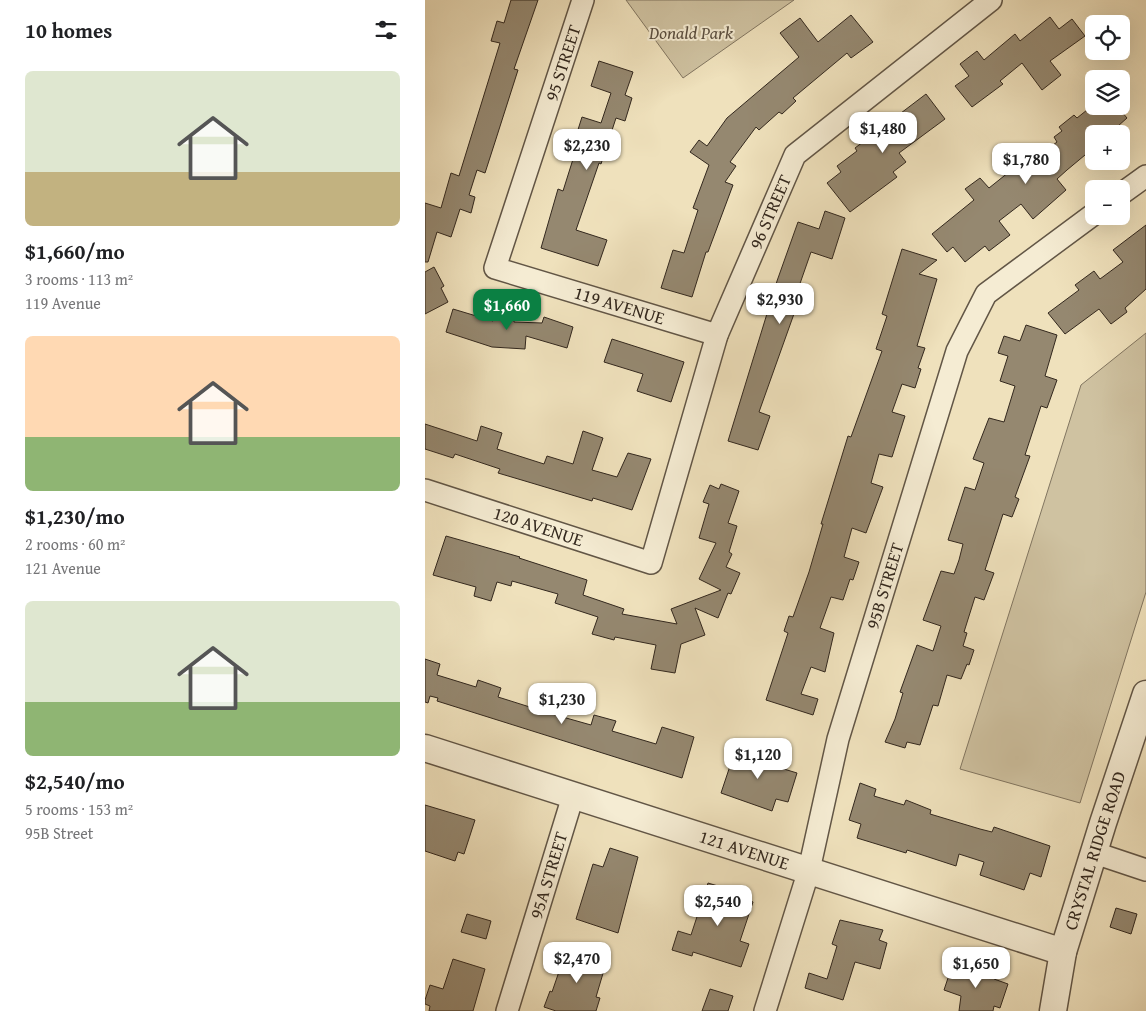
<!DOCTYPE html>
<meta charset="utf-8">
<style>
body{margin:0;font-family:"Gentium Book Plus",serif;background:#f6f6f6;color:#202124;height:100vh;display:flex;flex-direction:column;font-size:19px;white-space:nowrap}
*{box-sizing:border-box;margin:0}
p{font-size:16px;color:#757577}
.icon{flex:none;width:28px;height:28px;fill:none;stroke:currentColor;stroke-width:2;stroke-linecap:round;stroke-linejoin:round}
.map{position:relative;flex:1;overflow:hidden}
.panel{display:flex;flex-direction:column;background:#fff;width:425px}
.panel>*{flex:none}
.tools{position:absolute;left:660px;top:15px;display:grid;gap:10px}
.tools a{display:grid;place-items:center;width:45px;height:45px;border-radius:8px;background:#fff;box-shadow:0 5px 20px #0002;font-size:25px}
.price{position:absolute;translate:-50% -42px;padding:0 11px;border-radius:10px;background:#fff;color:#222;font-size:16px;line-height:32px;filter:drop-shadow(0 1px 2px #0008)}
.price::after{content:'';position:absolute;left:50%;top:30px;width:15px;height:11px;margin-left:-8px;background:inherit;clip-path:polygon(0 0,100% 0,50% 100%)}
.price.selected{background:#0b8043;color:#fff}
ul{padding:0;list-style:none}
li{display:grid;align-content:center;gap:10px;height:265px;padding:0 25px}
li span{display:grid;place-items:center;height:155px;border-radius:8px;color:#555}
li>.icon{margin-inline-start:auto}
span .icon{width:90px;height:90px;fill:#fffc;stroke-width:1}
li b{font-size:21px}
h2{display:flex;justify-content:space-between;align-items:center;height:60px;padding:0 25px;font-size:21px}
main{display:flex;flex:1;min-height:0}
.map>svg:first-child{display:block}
.green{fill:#cfc2a1;stroke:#817560}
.building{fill:#958870;stroke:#33281e}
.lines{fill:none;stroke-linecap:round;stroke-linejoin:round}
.minor-casing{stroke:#625646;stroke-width:24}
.tertiary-casing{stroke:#625646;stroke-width:29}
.minor{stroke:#f5ecd3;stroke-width:21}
.tertiary{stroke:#f5ecd3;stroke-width:26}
.labels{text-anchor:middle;stroke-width:4;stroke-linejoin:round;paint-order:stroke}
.park-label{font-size:18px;font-style:italic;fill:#5a4e3f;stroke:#f5ecd3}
.street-label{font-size:18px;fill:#33281e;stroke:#f5ecd3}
</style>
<main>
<section class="panel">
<h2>10 homes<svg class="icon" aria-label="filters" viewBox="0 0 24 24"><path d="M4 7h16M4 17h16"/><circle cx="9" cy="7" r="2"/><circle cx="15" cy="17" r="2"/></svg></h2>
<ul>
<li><span style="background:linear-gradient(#dfe7d0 65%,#c2b280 0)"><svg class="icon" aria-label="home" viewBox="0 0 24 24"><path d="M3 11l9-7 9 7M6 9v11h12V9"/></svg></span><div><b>$1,660/mo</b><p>3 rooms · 113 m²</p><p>119 Avenue</p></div></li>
<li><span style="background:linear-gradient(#ffd9b3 65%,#8fb573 0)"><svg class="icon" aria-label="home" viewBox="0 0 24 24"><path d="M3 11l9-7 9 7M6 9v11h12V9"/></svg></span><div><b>$1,230/mo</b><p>2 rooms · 60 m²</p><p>121 Avenue</p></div></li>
<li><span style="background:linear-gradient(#dfe7d0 65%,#8fb573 0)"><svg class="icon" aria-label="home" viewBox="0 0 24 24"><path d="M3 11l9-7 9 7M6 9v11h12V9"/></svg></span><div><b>$2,540/mo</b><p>5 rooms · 153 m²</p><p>95B Street</p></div></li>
</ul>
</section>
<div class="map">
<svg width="721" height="1011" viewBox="0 0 721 1011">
<rect width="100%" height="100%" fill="#efe1bc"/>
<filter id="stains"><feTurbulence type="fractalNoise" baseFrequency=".004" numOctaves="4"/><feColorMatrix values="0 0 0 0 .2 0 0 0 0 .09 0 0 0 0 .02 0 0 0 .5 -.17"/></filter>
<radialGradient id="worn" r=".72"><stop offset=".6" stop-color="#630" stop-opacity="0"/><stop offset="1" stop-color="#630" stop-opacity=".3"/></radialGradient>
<path class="green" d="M 201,0 L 369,0 L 258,78 Z
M 721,333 L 721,592 L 655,803 L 535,769 L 656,385 Z"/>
<path class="building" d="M 86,0 L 113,0 L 89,69 L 93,70 L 70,142 L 60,173 L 52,170 L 44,195 L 50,197 L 46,213 L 35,209 L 26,237 L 12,232 L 3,262 L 0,262 L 0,203 L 16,208 L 26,173 L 34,176 L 75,43 L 66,41 L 72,21 L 79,23 Z
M 426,15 L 448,42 L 426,58 L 422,53 L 368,98 L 371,101 L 357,114 L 354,112 L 334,130 L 331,127 L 305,162 L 311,166 L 300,182 L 308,185 L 283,252 L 281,252 L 267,297 L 236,288 L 248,250 L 259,253 L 273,210 L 268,208 L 284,165 L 265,152 L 274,140 L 282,146 L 302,118 L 374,57 L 355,33 L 375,18 L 393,42 Z
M 625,17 L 634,29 L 647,19 L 660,36 L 625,61 L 636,75 L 617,90 L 597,63 L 575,81 L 578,84 L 547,107 L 530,86 L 544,76 L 535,64 L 552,51 L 559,60 L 590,34 L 595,41 Z
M 174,61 L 208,72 L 200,95 L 207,98 L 200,121 L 191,118 L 176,164 L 174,163 L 151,230 L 182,240 L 173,266 L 116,248 L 133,189 L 138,191 L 149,156 L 145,155 L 157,117 L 176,123 L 186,93 L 166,86 Z
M 501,94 L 520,119 L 474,153 L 481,162 L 468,172 L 472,177 L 425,212 L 402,183 L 416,172 L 412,166 L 432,151 L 430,148 Z
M 667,106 L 692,106 L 702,118 L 693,126 L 699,134 L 669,134 L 669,165 L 660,155 L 642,170 L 632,179 L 641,190 L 608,219 L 596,204 L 574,221 L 585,235 L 564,251 L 560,246 L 540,262 L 528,247 L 522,252 L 507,234 L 549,200 L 540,189 L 555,178 L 564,188 L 594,164 L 598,168 L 632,142 L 629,137 L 637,131 L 634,127 L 649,115 L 652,118 Z
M 400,211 L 420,218 L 407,259 L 386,252 L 371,295 L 375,297 L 334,412 L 345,416 L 333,450 L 303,441 L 352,281 L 373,222 L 394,229 Z
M 721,225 L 721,289 L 700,308 L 702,312 L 686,324 L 674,309 L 640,334 L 623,313 L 654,290 L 650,285 L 669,271 L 675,279 L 698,262 L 688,250 Z
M 477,249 L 512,260 L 494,274 L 512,279 L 492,346 L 500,348 L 493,368 L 496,369 L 490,388 L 477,384 L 467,412 L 480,416 L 467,457 L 454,454 L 446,483 L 458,487 L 441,533 L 427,528 L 419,557 L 434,562 L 428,580 L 425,579 L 418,600 L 406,597 L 395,628 L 409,633 L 400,672 L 386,667 L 376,694 L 393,699 L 388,715 L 341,700 L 363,633 L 359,631 L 364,616 L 368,617 L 384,572 L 398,524 L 396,524 L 423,436 L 426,437 L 457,351 L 451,349 L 462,316 L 457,314 Z
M 9,267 L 19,286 L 16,288 L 23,302 L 0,314 L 0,272 Z
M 28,309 L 68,321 L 69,314 L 89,316 L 89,322 L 117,323 L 119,317 L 148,327 L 142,348 L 101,336 L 100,349 L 67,347 L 21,332 Z
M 601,325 L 632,335 L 620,376 L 632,380 L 622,408 L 616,406 L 600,455 L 605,456 L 590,497 L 594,499 L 587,517 L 578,514 L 560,570 L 569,573 L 559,600 L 550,597 L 539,632 L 542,633 L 538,646 L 549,650 L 544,665 L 542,664 L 536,679 L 522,675 L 513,706 L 508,705 L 495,745 L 482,742 L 480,748 L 460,742 L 470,719 L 478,693 L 475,692 L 492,645 L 508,651 L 516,626 L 498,620 L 516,571 L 529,574 L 534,560 L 538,544 L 523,540 L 540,487 L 550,490 L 559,463 L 548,459 L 564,418 L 579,422 L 590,386 L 575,381 L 583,356 L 573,353 L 579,336 L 595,341 Z
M 187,339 L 259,362 L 246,402 L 212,391 L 218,374 L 179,362 Z
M 0,424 L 52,441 L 56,426 L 77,433 L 72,449 L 119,464 L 122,456 L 148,464 L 158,431 L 178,438 L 167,470 L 192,477 L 203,453 L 226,459 L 207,510 L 168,498 L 167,501 L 100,481 L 73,473 L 75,469 L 30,454 L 28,458 L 0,449 Z
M 296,484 L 314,491 L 303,523 L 312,526 L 304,552 L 307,554 L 301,567 L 315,573 L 306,594 L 303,593 L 293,618 L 270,608 L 280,635 L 256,644 L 250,673 L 226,669 L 231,645 L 190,637 L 189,640 L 167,634 L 173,617 L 130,603 L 133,594 L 87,581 L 86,586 L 72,582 L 66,601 L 49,596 L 51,587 L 8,575 L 21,536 L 95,557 L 94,558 L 162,580 L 158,595 L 199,609 L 197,614 L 252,624 L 246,609 L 296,590 L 274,579 L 291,543 L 274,538 L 284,504 L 278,502 L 285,485 L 294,489 Z
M 0,659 L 15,664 L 12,675 L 51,687 L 53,680 L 76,688 L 73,697 L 127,714 L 166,725 L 169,715 L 191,721 L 187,731 L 231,744 L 237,727 L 269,737 L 257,778 L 12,701 L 13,698 L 5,696 L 3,703 L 0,702 Z
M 326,746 L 339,751 L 336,762 L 372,773 L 363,802 L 351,799 L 347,811 L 296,793 L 310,751 L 322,755 Z
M 435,783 L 451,789 L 449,796 L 479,805 L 481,800 L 506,810 L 505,814 L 555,829 L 567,832 L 569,827 L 625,846 L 616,877 L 605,873 L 599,890 L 555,875 L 559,862 L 534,854 L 531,866 L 482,850 L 481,853 L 432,838 L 436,824 L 424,820 Z
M 0,805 L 50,820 L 39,854 L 33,852 L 30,861 L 0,851 Z
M 185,848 L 213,857 L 193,933 L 151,919 L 168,864 L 178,867 Z
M 283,883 L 326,896 L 324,900 L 328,902 L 315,941 L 324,944 L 316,967 L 268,952 L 267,956 L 247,950 L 253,931 L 266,935 Z
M 691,908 L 712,914 L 706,934 L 685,927 Z
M 42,914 L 66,921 L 61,939 L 36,932 Z
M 415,920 L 458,930 L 454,940 L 462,943 L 455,969 L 430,962 L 418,1000 L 380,988 L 384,973 L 402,979 L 412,946 L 407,944 Z
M 148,949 L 175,958 L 172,968 L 179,970 L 171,997 L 175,998 L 171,1011 L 131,1011 L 119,1007 L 125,991 L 127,992 L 139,957 L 143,958 Z
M 28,959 L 60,969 L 48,1011 L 4,1011 L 5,1006 L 0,1004 L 0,1000 L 5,985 L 18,989 Z
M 527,966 L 546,972 L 548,966 L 571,973 L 569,979 L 583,984 L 575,1008 L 569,1006 L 568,1011 L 534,1011 L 536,996 L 519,990 Z
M 285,989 L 308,996 L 303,1011 L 277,1011 Z"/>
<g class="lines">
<g class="minor-casing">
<g id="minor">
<path id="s1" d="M 158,0 L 70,268 L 292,335"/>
<path d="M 696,194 L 721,176"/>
<path id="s2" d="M 0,490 L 226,563 L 292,335 L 370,155 L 566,0"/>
<path d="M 670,853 L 721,870"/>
<path id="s3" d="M 82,1011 L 148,796"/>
<path id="s4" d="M 340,1011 L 384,870 L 413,739 L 532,351 L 561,294 L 669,214"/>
</g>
</g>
<g class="tertiary-casing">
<g id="tertiary">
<path id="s5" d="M 0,748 L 638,952"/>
<path id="s6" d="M 628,1011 L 638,952 L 678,823 L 721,694"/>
</g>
</g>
<use href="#minor" class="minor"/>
<use href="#tertiary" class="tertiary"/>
</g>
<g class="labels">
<g class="park-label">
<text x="266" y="39">Donald Park</text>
</g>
<g class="street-label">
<text transform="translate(138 63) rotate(-72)" y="6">95 STREET</text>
<text dy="6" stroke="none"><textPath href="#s2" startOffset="609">96 STREET</textPath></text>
<text dy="6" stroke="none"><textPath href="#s1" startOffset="412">119 AVENUE</textPath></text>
<text dy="6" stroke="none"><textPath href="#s2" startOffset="119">120 AVENUE</textPath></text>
<text dy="6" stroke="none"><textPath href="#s4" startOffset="442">95B STREET</textPath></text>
<text dy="6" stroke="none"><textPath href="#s5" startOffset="335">121 AVENUE</textPath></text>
<text dy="6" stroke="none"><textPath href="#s6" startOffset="166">CRYSTAL RIDGE ROAD</textPath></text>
<text dy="6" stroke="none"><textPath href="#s3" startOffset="142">95A STREET</textPath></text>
</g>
</g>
<rect width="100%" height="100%" filter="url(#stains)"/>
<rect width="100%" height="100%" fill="url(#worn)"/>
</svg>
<div class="tools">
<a><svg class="icon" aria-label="locate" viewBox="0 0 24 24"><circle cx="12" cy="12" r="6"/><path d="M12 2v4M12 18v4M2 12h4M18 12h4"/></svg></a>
<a><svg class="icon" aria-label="layers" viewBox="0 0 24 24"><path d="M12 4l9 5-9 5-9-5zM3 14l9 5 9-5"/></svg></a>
<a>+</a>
<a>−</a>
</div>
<b class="price" style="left:458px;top:154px">$1,480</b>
<b class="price" style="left:162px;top:171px">$2,230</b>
<b class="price" style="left:601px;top:185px">$1,780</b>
<b class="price" style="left:355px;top:325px">$2,930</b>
<b class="price selected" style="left:82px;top:331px">$1,660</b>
<b class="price" style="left:137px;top:725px">$1,230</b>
<b class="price" style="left:333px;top:780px">$1,120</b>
<b class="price" style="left:293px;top:927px">$2,540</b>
<b class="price" style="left:152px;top:984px">$2,470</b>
<b class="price" style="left:551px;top:989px">$1,650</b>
</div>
</main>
